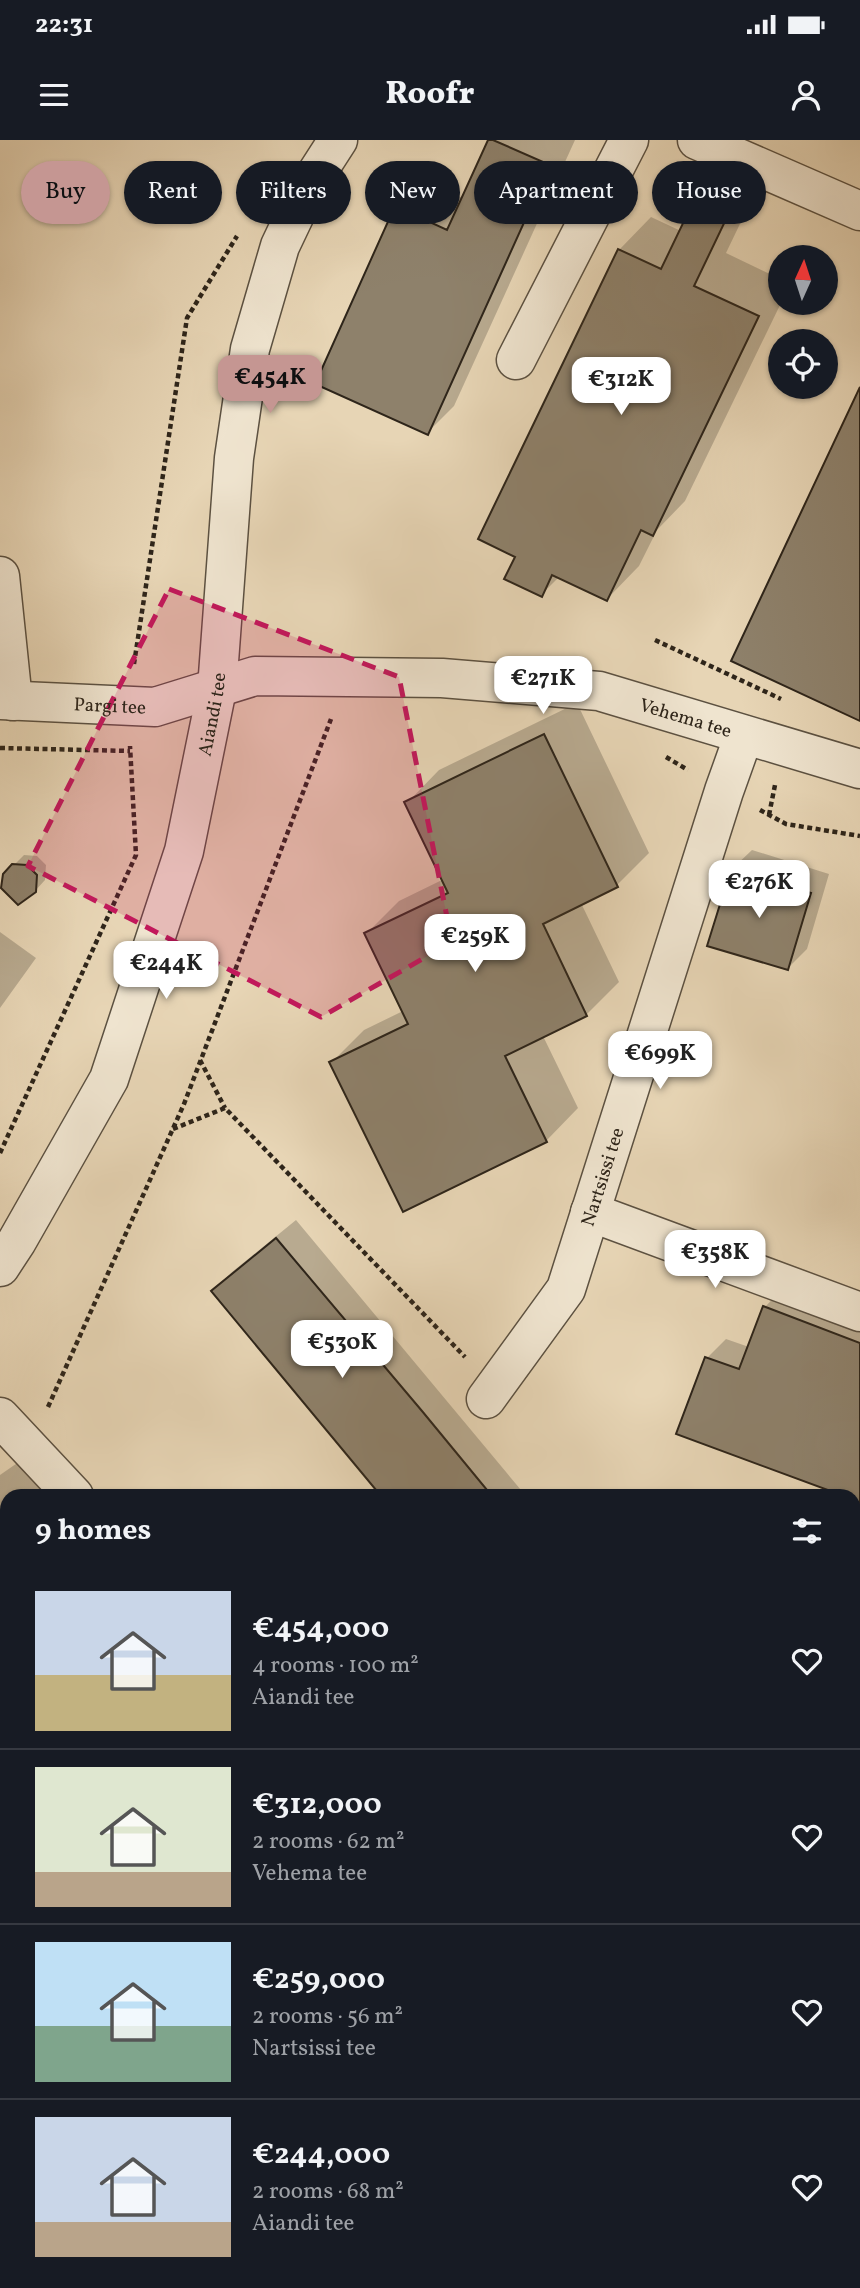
<!DOCTYPE html>
<meta charset="utf-8">
<style>
body{margin:0;font-family:Vollkorn,serif;background:#20242c;color:#f1f3f6;height:100vh;display:flex;flex-direction:column;font-size:26px;white-space:nowrap}
*{box-sizing:border-box;margin:0}
p{font-size:23px;color:#9ea1a6}
.icon{flex:none;width:38px;height:38px;fill:none;stroke:currentColor;stroke-width:2;stroke-linecap:round;stroke-linejoin:round}
.map{position:relative;flex:1;overflow:hidden}
.panel{position:absolute;left:0px;top:1349px;width:861px;height:800px;display:flex;flex-direction:column;background:#171b24;border-radius:21px 21px 0 0;box-shadow:0 2px 5px #0004}
.panel>*{flex:none}
.banner{position:absolute;left:21px;top:21px;width:819px;height:63px;display:flex;gap:14px}
.needle{width:46px;rotate:3deg}
.controls{position:absolute;left:768px;top:105px;display:grid;gap:14px}
.controls a{display:grid;place-items:center;width:70px;height:70px;border-radius:50%;background:#171b24;box-shadow:0 2px 5px #0004;font-size:35px}
.price{position:absolute;translate:-50% -60px;padding:0 16px;border-radius:14px;background:#fff;color:#222;font-size:23px;line-height:46px;filter:drop-shadow(0 2px 4px #0008)}
.price::after{content:'';position:absolute;left:50%;top:42px;width:21px;height:16px;margin-left:-10px;background:inherit;clip-path:polygon(0 0,100% 0,50% 100%)}
.price.selected{background:#c59692;color:#111}
ul{padding:0;list-style:none}
li{display:flex;align-items:center;gap:21px;height:175px;padding:0 35px}
li+li{border-top:2px solid #363941}
li span{display:grid;place-items:center;flex:none;width:196px;height:140px;border-radius:0px;color:#555}
li>.icon{margin-inline-start:auto}
span .icon{width:84px;height:84px;fill:#fffc;stroke-width:1}
li b{font-size:30px}
h2{display:flex;justify-content:space-between;align-items:center;height:84px;padding:0 35px;font-size:30px}
.tag{padding:0 24px;border-radius:32px;background:#171b24;box-shadow:0 2px 5px #0004;font-size:24px;line-height:63px}
.tag.selected{background:#c59692;color:#111}
.status{display:flex;justify-content:space-between;align-items:center;height:49px;padding:0 35px;background:#171b24;direction:ltr}
.status svg{height:19px;fill:currentColor}
header{display:flex;justify-content:space-between;align-items:center;height:91px;padding:0 35px;background:#171b24;font-size:32px;font-weight:800}
.map>svg:first-child{display:block}
.shadow{fill:#0003}
.building{fill:#8e816b;stroke:#2e251a;stroke-width:2}
.lines{fill:none;stroke-linecap:round;stroke-linejoin:round}
.minor-casing{stroke:#5c5141;stroke-width:41}
.path{stroke:#2e251a;stroke-width:4.5;stroke-dasharray:5 3.5;stroke-linecap:butt}
.minor{stroke:#efe4cf;stroke-width:38}
.marked{fill:#c2185b;fill-opacity:0.2;stroke:#c2185b;stroke-width:5;stroke-dasharray:14 9;stroke-linejoin:round}
.labels{text-anchor:middle;stroke-width:7;stroke-linejoin:round;paint-order:stroke}
.street-label{font-size:19px;fill:#2e251a;stroke:#efe4cf}
</style>
<div class="status"><b>22:31</b><svg viewBox="0 0 49 12"><path d="M0 12V9h3v3zM5 12V6h3v6zM10 12V3h3v9zM15 12V0h3v12zM26 1h20v11H26zM47 4h2v5h-2z"/></svg></div>
<header><svg class="icon" aria-label="menu" viewBox="0 0 24 24"><path d="M4 6h16M4 12h16M4 18h16"/></svg>Roofr<svg class="icon" aria-label="person" viewBox="0 0 24 24"><circle cx="12" cy="8" r="4"/><path d="M4 21q1-7 8-7t8 7"/></svg></header>
<div class="map">
<svg width="860" height="2148" viewBox="0 0 860 2148">
<rect width="100%" height="100%" fill="#e7d5b5"/>
<filter id="stains"><feTurbulence type="fractalNoise" baseFrequency=".00286" numOctaves="4"/><feColorMatrix values="0 0 0 0 .2 0 0 0 0 .09 0 0 0 0 .02 0 0 0 .5 -.17"/></filter>
<radialGradient id="worn" r=".72"><stop offset=".6" stop-color="#630" stop-opacity="0"/><stop offset="1" stop-color="#630" stop-opacity=".3"/></radialGradient>
<path class="shadow" d="M 490,0 L 575,0 L 454,266 L 427,293 L 397,67 L 423,41 L 463,58 Z
M 731,23 L 762,38 L 726,113 L 780,139 L 781,163 L 685,361 L 657,390 L 639,426 L 607,459 L 560,436 L 541,455 L 517,416 L 619,110 L 651,77 L 681,91 L 698,55 Z
M 577,563 L 649,713 L 617,745 L 581,763 L 619,842 L 586,875 L 543,896 L 578,968 L 546,1001 L 332,922 L 364,890 L 403,871 L 366,794 L 399,761 L 444,739 L 407,663 L 439,630 Z
M 752,710 L 829,734 L 807,809 L 788,828 L 732,729 Z
M 24,715 L 37,716 L 46,725 L 45,740 L 35,751 L 14,725 Z
M 0,792 L 36,818 L 0,868 Z
M 296,1080 L 526,1356 L 384,1356 L 213,1151 L 232,1132 Z
M 784,1147 L 860,1177 L 860,1360 L 854,1356 L 849,1356 L 679,1293 L 707,1218 L 726,1199 L 749,1207 L 765,1167 Z
M 46,1303 L 84,1356 L 7,1356 L 7,1524 L 0,1514 L 0,1335 Z
M 0,1678 L 7,1679 L 7,1803 L 0,1802 Z
M 854,1832 L 860,1840 L 860,2018 L 854,2010 Z
M 287,2142 L 354,2142 L 341,2148 L 290,2148 Z"/>
<path class="building" d="M 488,0 L 493,0 L 550,25 L 428,295 L 315,244 L 395,66 L 447,90 Z
M 697,54 L 730,71 L 694,146 L 759,176 L 653,396 L 641,390 L 607,461 L 552,435 L 542,457 L 504,439 L 515,417 L 478,399 L 618,109 L 661,129 Z
M 860,247 L 860,581 L 731,521 Z
M 544,594 L 618,747 L 543,784 L 587,876 L 505,916 L 547,1002 L 403,1072 L 329,922 L 408,884 L 364,793 L 448,753 L 404,662 Z
M 12,724 L 27,725 L 37,735 L 36,752 L 18,765 L 1,748 L 3,734 Z
M 731,729 L 811,753 L 788,830 L 707,806 Z
M 276,1098 L 422,1271 L 492,1356 L 381,1356 L 211,1151 Z
M 763,1166 L 860,1203 L 860,1363 L 854,1360 L 854,1356 L 844,1356 L 676,1294 L 705,1217 L 739,1229 Z"/>
<g class="lines">
<g class="minor-casing">
<g id="minor">
<path d="M 697,0 L 860,71"/>
<path d="M 516,220 L 629,0"/>
<path d="M 0,436 L 13,561"/>
<path id="s1" d="M 0,560 L 155,567 L 255,536 L 442,538 L 599,551 L 860,629"/>
<path d="M 590,1072 L 860,1172"/>
<path id="s2" d="M 0,1127 L 17,1101 L 109,939 L 184,711 L 217,549 L 234,318 L 250,209 L 280,106 L 309,45 L 338,0"/>
<path id="s3" d="M 486,1259 L 566,1149 L 724,651 L 744,595"/>
<path d="M 0,1277 L 74,1356"/>
<path d="M 674,2142 L 677,2148"/>
</g>
</g>
<path class="path" d="M 655,500 L 781,559
M 134,524 L 187,178 L 237,96
M 0,608 L 130,611
M 666,617 L 688,630
M 760,670 L 786,684 L 860,696
M 769,675 L 775,645
M 200,920 L 225,968
M 173,989 L 225,968 L 465,1217
M 0,1013 L 136,715 L 130,606
M 48,1267 L 184,964 L 331,579"/>
<use href="#minor" class="minor"/>
</g>
<path class="marked" d="M 169,449 L 399,537 L 452,802 L 321,877 L 28,726 Z"/>
<g class="labels">
<g class="street-label">
<text dy="7" stroke="none"><textPath href="#s1" startOffset="110">Pargi tee</textPath></text>
<text dy="7" stroke="none"><textPath href="#s2" startOffset="597">Aiandi tee</textPath></text>
<text dy="7" stroke="none"><textPath href="#s1" startOffset="695">Vehema tee</textPath></text>
<text dy="7" stroke="none"><textPath href="#s3" startOffset="254">Nartsissi tee</textPath></text>
</g>
</g>
<rect width="100%" height="100%" filter="url(#stains)"/>
<rect width="100%" height="100%" fill="url(#worn)"/>
</svg>
<div class="controls">
<a><svg class="needle" viewBox="-14 -14 28 28"><path d="M0-13l5 13h-10z" fill="#e53935"/><path d="M0 13l5-13h-10z" fill="#9ea1a6"/></svg></a>
<a><svg class="icon" aria-label="locate" viewBox="0 0 24 24"><circle cx="12" cy="12" r="6"/><path d="M12 2v4M12 18v4M2 12h4M18 12h4"/></svg></a>
</div>
<b class="price selected" style="left:270px;top:275px">€454K</b>
<b class="price" style="left:621px;top:277px">€312K</b>
<b class="price" style="left:543px;top:576px">€271K</b>
<b class="price" style="left:759px;top:780px">€276K</b>
<b class="price" style="left:475px;top:834px">€259K</b>
<b class="price" style="left:166px;top:861px">€244K</b>
<b class="price" style="left:660px;top:951px">€699K</b>
<b class="price" style="left:715px;top:1150px">€358K</b>
<b class="price" style="left:342px;top:1240px">€530K</b>
<div class="banner">
<a class="tag selected">Buy</a>
<a class="tag">Rent</a>
<a class="tag">Filters</a>
<a class="tag">New</a>
<a class="tag">Apartment</a>
<a class="tag">House</a>
</div>
<section class="panel">
<h2>9 homes<svg class="icon" aria-label="filters" viewBox="0 0 24 24"><path d="M4 7h16M4 17h16"/><circle cx="9" cy="7" r="2"/><circle cx="15" cy="17" r="2"/></svg></h2>
<ul>
<li><span style="background:linear-gradient(#c9d6e8 60%,#c2b280 0)"><svg class="icon" aria-label="home" viewBox="0 0 24 24"><path d="M3 11l9-7 9 7M6 9v11h12V9"/></svg></span><div><b>€454,000</b><p>4 rooms · 100 m²</p><p>Aiandi tee</p></div><svg class="icon" aria-label="heart" viewBox="0 0 24 24"><path d="M12 20l-8-8c-3-5 5-10 8-4 3-6 11-1 8 4z"/></svg></li>
<li><span style="background:linear-gradient(#dfe7d0 75%,#b9a48a 0)"><svg class="icon" aria-label="home" viewBox="0 0 24 24"><path d="M3 11l9-7 9 7M6 9v11h12V9"/></svg></span><div><b>€312,000</b><p>2 rooms · 62 m²</p><p>Vehema tee</p></div><svg class="icon" aria-label="heart" viewBox="0 0 24 24"><path d="M12 20l-8-8c-3-5 5-10 8-4 3-6 11-1 8 4z"/></svg></li>
<li><span style="background:linear-gradient(#bfe0f5 60%,#7fa58c 0)"><svg class="icon" aria-label="home" viewBox="0 0 24 24"><path d="M3 11l9-7 9 7M6 9v11h12V9"/></svg></span><div><b>€259,000</b><p>2 rooms · 56 m²</p><p>Nartsissi tee</p></div><svg class="icon" aria-label="heart" viewBox="0 0 24 24"><path d="M12 20l-8-8c-3-5 5-10 8-4 3-6 11-1 8 4z"/></svg></li>
<li><span style="background:linear-gradient(#c9d6e8 75%,#b9a48a 0)"><svg class="icon" aria-label="home" viewBox="0 0 24 24"><path d="M3 11l9-7 9 7M6 9v11h12V9"/></svg></span><div><b>€244,000</b><p>2 rooms · 68 m²</p><p>Aiandi tee</p></div><svg class="icon" aria-label="heart" viewBox="0 0 24 24"><path d="M12 20l-8-8c-3-5 5-10 8-4 3-6 11-1 8 4z"/></svg></li>
</ul>
</section>
</div>
